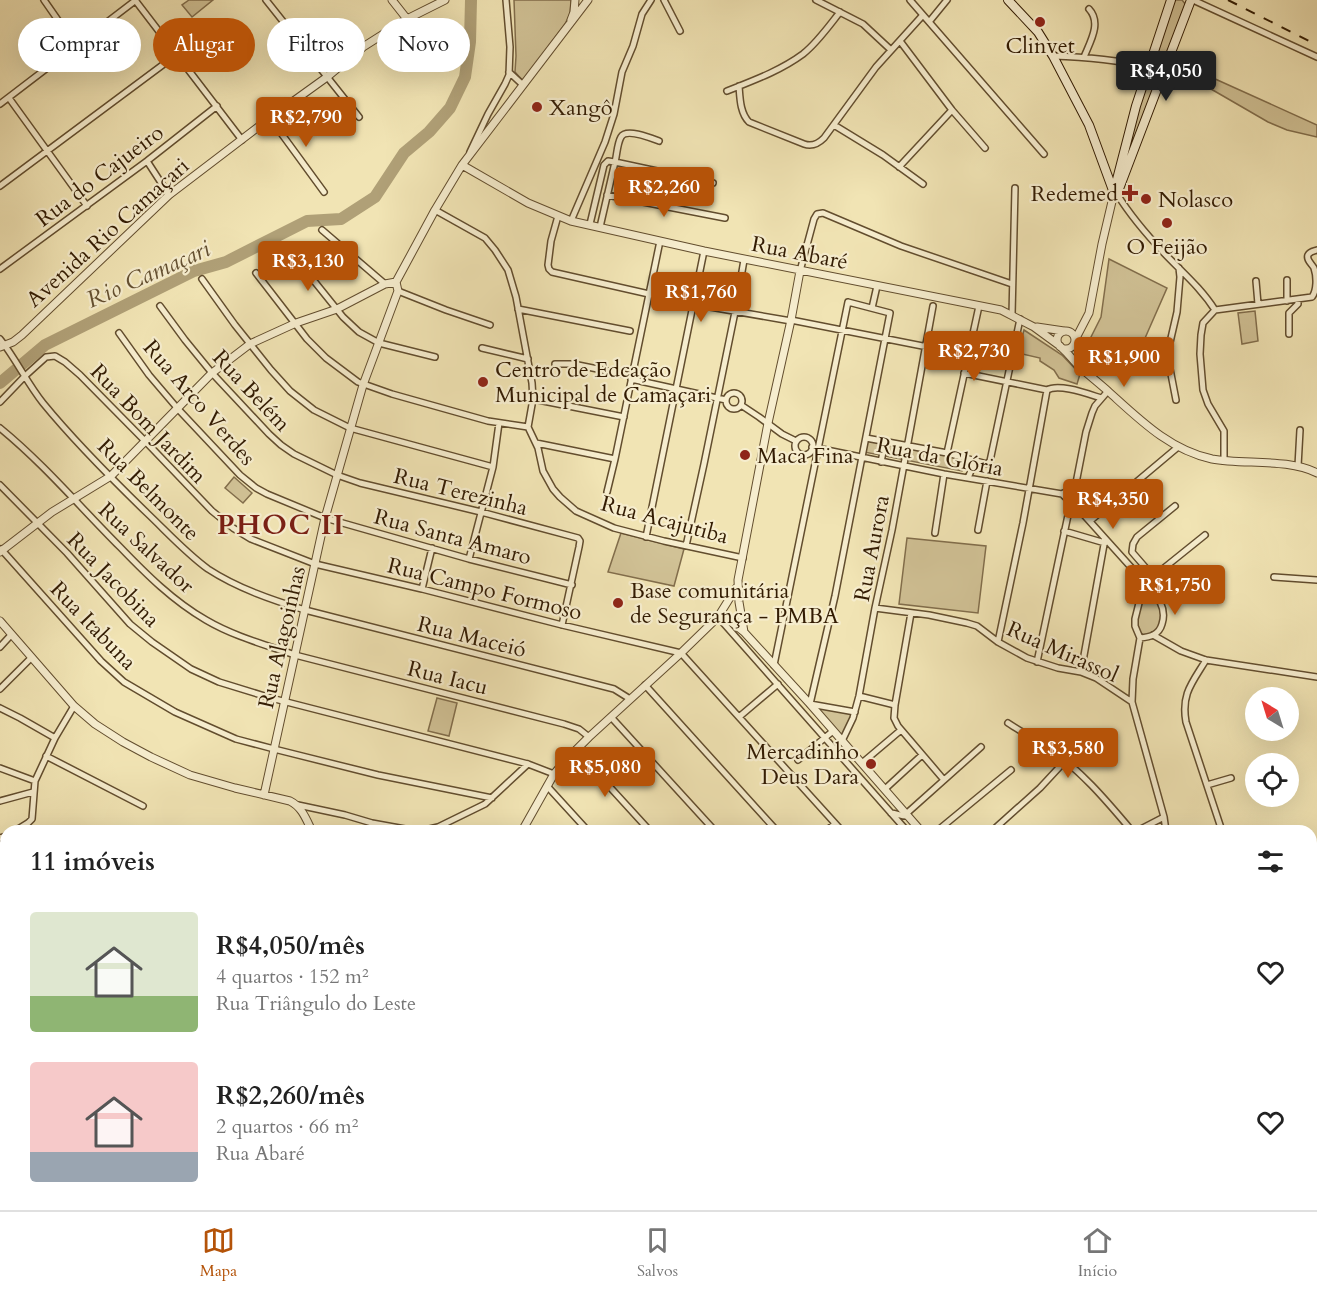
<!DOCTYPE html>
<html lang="pt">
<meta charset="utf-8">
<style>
body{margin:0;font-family:Cardo,serif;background:#f6f6f6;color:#222;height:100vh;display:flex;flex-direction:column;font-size:22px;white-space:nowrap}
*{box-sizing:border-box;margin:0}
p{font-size:20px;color:#767676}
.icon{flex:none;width:33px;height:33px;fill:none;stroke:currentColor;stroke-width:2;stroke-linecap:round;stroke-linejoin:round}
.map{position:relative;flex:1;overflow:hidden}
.sheet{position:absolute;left:0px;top:825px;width:1317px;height:386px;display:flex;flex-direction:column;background:#fff;border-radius:18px 18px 0 0;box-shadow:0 6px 24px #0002}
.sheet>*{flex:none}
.hud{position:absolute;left:18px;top:18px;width:600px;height:54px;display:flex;gap:12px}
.needle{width:39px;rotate:322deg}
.buttons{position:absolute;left:1245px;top:687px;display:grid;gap:12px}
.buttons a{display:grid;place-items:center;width:54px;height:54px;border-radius:50%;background:#fff;box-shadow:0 6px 24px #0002;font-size:30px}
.price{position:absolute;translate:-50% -51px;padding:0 14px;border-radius:6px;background:#b45309;color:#fff;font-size:20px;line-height:39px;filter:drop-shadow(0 2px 3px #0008)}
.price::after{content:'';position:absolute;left:50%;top:36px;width:18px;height:14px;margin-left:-9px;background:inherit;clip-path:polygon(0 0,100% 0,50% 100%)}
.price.active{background:#222;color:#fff}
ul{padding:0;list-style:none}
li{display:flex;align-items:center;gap:18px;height:150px;padding:0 30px}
li span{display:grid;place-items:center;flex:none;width:168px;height:120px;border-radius:6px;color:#555}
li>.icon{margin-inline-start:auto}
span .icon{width:72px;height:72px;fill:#fffc;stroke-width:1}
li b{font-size:26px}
h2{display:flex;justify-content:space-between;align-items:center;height:72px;padding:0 30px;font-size:26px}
.chip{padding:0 21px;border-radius:27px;background:#fff;box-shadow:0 6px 24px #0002;font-size:21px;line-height:54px}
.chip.active{background:#b45309;color:#fff}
.tab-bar{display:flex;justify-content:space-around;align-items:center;height:84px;border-top:2px solid #e0e0e0;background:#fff;font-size:16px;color:#767676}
.tab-bar a{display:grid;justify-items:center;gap:3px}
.tab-bar .active{color:#b45309}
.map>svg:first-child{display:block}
.green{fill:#d1c296;stroke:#826e4c;stroke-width:1.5}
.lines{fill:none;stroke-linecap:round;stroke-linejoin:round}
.stream{stroke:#7e6b48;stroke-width:2}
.river{stroke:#b0a077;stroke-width:12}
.minor-casing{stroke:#624d2e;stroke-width:8}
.tertiary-casing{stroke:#624d2e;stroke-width:9}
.secondary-casing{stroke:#321b02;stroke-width:10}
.minor{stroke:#f6edce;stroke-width:5}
.tertiary{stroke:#f6edce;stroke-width:7}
.secondary{stroke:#f6edce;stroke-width:8}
.rail{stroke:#321b02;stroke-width:2;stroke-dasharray:10 10;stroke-linecap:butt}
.poi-dot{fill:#8f2418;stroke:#f6edce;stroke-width:2}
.labels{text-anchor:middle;stroke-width:4.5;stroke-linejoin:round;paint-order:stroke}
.poi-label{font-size:22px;fill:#321b02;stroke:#f6edce;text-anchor:start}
.street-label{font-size:22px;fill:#321b02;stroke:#f6edce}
.water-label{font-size:24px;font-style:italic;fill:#645031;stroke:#f6edce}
.district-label{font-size:28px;font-weight:bold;letter-spacing:1.5px;fill:#7a1f14;stroke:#f6edce}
</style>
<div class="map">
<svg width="1317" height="1210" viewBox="0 0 1317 1210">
<rect width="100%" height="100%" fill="#f1e4b4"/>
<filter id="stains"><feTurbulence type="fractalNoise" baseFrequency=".00333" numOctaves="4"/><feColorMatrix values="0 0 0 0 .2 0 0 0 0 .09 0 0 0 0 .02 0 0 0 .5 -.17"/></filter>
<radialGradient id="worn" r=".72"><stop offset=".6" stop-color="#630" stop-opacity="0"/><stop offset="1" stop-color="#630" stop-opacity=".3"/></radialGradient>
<path class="green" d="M 189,0 L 213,0 L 192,17 L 182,5 Z
M 514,0 L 571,0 L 570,14 L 565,24 L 523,81 L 515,72 L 516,56 Z
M 1176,0 L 1182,0 L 1186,5 L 1124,165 L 1150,67 L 1173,2 Z
M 1213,78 L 1317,125 L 1317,137 L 1287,130 L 1268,122 L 1211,89 Z
M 1109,259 L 1167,288 L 1131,370 L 1087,345 L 1101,317 Z
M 1255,311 L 1258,341 L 1242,344 L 1238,313 Z
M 1024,330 L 1062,355 L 1080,374 L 1077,384 L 1059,378 L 1054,370 L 1040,361 L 1040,358 L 1018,353 Z
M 866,440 L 965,458 L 962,471 L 864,452 Z
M 234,477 L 252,493 L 243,503 L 225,488 Z
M 1088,492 L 1102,507 L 1089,516 L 1082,493 Z
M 621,533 L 684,549 L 674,586 L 608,572 Z
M 907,538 L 986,546 L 978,613 L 899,604 Z
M 1144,581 L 1161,605 L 1161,620 L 1153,639 C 1125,635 1140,600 1144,581 Z
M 437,698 L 457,703 L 449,736 L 428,731 Z
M 810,704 L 853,711 L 842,740 Z"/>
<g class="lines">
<path class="stream" d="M 1311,1008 L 1317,1010
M 1217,1204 L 1219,1210"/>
<path class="river" d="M 0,383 L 45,345 L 194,271 L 226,262 L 307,221 L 341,219 L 375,197 L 404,153 L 429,132 L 450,108 L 465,77 L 470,42 L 471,0
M 0,918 L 6,915
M 262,1210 L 266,1204"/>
<g class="minor-casing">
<path id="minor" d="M 44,0 L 76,46
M 135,0 L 242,140
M 266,0 L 359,117
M 664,0 L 680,31
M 816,0 L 863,24 L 891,50
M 910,0 L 1044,154
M 1193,0 L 1317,57
M 929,22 L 947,0
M 900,41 L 952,110 L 985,148
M 1053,56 C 1086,57 1117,60 1148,67
M 1084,57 C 1090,42 1102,23 1089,9
M 509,72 L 523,85
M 739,86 C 740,98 740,113 749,122 L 804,144 C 812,147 818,144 824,138 L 876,67 L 923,15
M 727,91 C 752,81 780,71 803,54 C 817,43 829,26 840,12
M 9,98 L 87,206
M 0,104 L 136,0
M 270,118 L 324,192
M 834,125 L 883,155 L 923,184
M 659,141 C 651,138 626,128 621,137 C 617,144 617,155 615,162 L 713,183
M 470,152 L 488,114 L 505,84 L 509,75 L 510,47 L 506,0
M 147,161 L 169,195
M 899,167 L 952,110
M 0,186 L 176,55
M 1117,194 C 1130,215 1147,235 1164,253 C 1182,272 1201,288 1215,310
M 607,195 L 725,218
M 435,210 L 485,238 L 495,250 L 508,270 L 516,297 L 532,383 L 533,399 L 528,427 L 538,448 L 543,471 L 553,489 L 560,497 L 576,511 L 614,528 L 664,541 L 743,558
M 558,216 L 551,241 L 548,265 L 549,269 L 552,272 L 693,304 L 791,321
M 571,221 L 605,142 L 614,114 L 622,72 L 633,46 L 642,14 L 651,0
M 590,224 L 604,165 L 608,161 L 615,162 L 600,227
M 322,230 L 385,284
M 298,261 L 343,317 L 359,332 L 379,343 L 435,357
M 0,269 L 147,161 L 217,106
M 800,271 L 814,219 L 817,214 L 823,213 L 901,246 L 1012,284
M 256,273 L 307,339 L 326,358 L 358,382 L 392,394 L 488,421 L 528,427
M 202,279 L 235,325 L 271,370 L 290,391 L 314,410 L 350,428 L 493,467
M 1287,280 L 1287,301
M 1256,281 L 1258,304
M 398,291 L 446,310 L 490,325
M 160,306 L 185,340 L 212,373 L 269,434 L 281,445 L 294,454 L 337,475 L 360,483 L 481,512 L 578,538 L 580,541 L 579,547 L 562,625
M 872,308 L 877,286
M 518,309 L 630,331
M 1012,315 L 1015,188
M 791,320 L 968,355
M 119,333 L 149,375 L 178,409 L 240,475 L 256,488 L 267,494 L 325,518 L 469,559 L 572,585
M 1289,334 L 1289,313 L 1298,304 L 1298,299
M 0,339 C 16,359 27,383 43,403 C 74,441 112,479 147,513 C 167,532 186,553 208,569 C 237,588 272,600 305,610 L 614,689 L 630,699
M 482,348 L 528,359
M 555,364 L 573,364 L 632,376
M 964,373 L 1047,390 C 1059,383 1088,394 1101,398
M 631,379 L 726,400
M726 401a8 8 0 1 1 16 0a8 8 0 1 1-16 0Z
M 533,399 L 624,417
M 1176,400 L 1170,369 L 1168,351 L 1177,312 L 1180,277 L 1179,268
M 0,402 L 25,376 L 46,357 L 55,356 L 65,362 L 80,375 L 146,442 L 212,511 L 233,528 L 251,539 L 315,564 L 422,589 L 562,625 L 681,653 L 842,831
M 741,405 L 759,417 L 782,434 L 796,441
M 0,428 C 44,464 80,507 120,547 C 146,574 173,601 206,620 C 233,636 266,645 295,655 L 564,724 L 579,729 L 589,737
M795 446a9 9 0 1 1 18 0a9 9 0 1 1-18 0Z
M 866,438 L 947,453 L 987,464 L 990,461 L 1020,319
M 536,443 L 615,459
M 812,447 L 944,474 L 1062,494
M 947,453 L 979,306
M 1224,461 L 1224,431 L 1208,404 L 1203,390 L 1200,354 L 1201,335 L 1203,323 L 1215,310 L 1312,297 C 1317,290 1317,277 1314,268 C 1312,264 1306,260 1308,255 C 1310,251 1314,251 1317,250
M 881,462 L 885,442
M 1298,466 L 1300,430
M 968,478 L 975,461
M 0,485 L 67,553 L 130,624 L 152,642 L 191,669 L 219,682 L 271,698 L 528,764 L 554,774
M 607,492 L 615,459 L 660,241
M 1062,494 L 1084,515 L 1138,575 C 1149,590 1169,602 1162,624 C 1159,635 1150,637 1140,638
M 1062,494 L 1069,490 L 1076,483
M 1175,506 L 1137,537 L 1133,544 L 1132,552 L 1152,575 L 1159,572 L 1205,535
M 1079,508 L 1076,483 L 1086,432 L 1092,413 L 1095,406 L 1108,391
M 1090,521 L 1178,447
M 978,530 L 987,481
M 1064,531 L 1105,543
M 935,533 L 944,474
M 646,537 L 704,251
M 686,546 L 704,464 L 735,312 L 744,260
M 1,549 L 101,661 L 124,682 L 175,712 L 236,739 L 274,749 L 378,775 L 492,798
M 469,559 L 493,467 L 499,423
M 1274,577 L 1317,580
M 1144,583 L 1135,619 L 1135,626 L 1140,638 L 1133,679 L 1132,702 L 1164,817 L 1166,831
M 422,589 L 432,548
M 875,608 L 929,615 L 967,623 L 977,626 L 998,642 L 1027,658 L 1058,668 L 1081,672 L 1096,678 L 1132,702
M 911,613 L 895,705 L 894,718 L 898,726 L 944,780
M 719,618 L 907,831
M 1153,635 L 1181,651 L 1206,660 L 1317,677
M 998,642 L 1023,523 L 1047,390
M 0,647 L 11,635
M 1206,660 C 1192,683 1181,694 1186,722 L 1222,831
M 1037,662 L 1071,501
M 774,665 L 848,302 L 890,313 L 835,596 L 810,704 L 855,712
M 1081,672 L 1105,539
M 645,685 L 777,831
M 0,689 L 31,658
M 859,696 L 895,705
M 0,708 L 20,718 L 55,738
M 611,717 L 715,831
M 739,717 L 778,684
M 1008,723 C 1020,731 1033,738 1045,746 C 1079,768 1106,800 1132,831
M 842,741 L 853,718 L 859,696 L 875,608 L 892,530 L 933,306
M 576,750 L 650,831
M 46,756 L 143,806
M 798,760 L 833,731
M 862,763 L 901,730
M 0,768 L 35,781
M 1207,785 L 1231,778
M 547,786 L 588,831
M 885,789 L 922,755
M 0,801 L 33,792
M 298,805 L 345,815 L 372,823 L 416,831
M 891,813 C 897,813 902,817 908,816
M 906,814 L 981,747
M 15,831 L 28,823 L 32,819 L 35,781 L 55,738 L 74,706
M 145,831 L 157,829 L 167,831
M 421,831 L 438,827 L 485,804 L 528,764
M 826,831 L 835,824
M 937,831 L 1011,770
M 992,831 L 1040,788 L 1065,761
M 1137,831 L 1164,817
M 1254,831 L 1261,829
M 0,838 L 6,836
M 0,893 L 6,890
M 0,957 L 6,955
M 0,989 L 6,999
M 0,1100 L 6,1109
M 1311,1104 L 1317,1100
M 1311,1120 L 1317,1127
M 1311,1153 L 1317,1149
M 1311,1197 L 1317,1192
M 0,1202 L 8,1210
M 126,1204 L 132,1210
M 557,1204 L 562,1210
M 620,1204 L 625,1210
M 685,1204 L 690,1210
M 749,1204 L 754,1210
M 813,1204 L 818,1210
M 1014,1204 L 1019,1210
M 1082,1204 L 1087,1210
M 1149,1204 L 1154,1210
M 80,1210 L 83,1204
M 220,1210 L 225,1204
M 310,1210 L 310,1204
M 603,1210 L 609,1204
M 909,1210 L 915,1204
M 986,1210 L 992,1204
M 1240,1210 L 1243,1204
M 1293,1210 L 1301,1204"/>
</g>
<g class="tertiary-casing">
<path id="tertiary" d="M 392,0 L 407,19
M 571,20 L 574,12 L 575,0
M 462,165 L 528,203 L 571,221 L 704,251 L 1001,310 L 1034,327 L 1060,346
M 800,271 L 791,320 L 768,423 L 738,580 L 739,602 L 744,632 L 810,704 L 921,831
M 396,282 L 435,210 L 462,165 L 588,0
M 1037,327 L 1064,331
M1057 340a9 9 0 1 1 18 0a9 9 0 1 1-18 0Z
M 1075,340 L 1089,313 L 1102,244 L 1114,193
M 1075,342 L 1081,357 L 1092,375
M 0,347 L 13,342 L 22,335 L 169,195 L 270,118 L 327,77 L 363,47 L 407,19 L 445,0
M 1062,348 C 1069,354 1074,362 1081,368 C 1090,376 1100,384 1109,392 C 1140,420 1170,450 1212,459 C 1244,465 1288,458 1317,473
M 0,552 L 52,512 L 111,476 L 212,373 L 250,344 L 296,323 L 337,309 L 385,284 L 396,282
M 718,617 L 730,621 L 744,632
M 0,621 L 74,706 L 95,724 L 123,742 L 151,757 L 190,775 L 235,788 L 290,801 C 302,807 306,819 312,831
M 264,795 L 325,518 L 363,385 L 398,291 L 396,282
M 522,831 L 554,774 L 565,761 L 589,737 L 681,653 L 718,617 L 736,588
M 1311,962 L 1317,960
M 0,1098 L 6,1096
M 490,1204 L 494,1210
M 823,1210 L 829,1204"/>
</g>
<g class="secondary-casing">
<path id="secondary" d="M 1008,0 L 1038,32 L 1053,56 L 1089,125 L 1114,193 L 1117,194 L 1191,0
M 1114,191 L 1136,106 L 1171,0"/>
</g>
<use href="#minor" class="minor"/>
<use href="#tertiary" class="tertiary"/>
<use href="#secondary" class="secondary"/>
<path class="rail" d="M 1228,0 L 1317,45"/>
</g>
<g class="poi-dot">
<circle cx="1040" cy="22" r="6"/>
<circle cx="537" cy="107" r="6"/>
<path d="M1127 184h6v6h6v6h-6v6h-6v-6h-6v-6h6z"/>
<circle cx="1146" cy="199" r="6"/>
<circle cx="1167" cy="223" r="6"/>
<circle cx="483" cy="382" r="6"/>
<circle cx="745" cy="455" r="6"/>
<circle cx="618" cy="603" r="6"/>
<circle cx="871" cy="764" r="6"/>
</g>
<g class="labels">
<g class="poi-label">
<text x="1040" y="53" text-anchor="middle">Clinvet</text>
<text x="549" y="115">Xangô</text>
<text x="1118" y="201" text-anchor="end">Redemed</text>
<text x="1158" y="207">Nolasco</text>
<text x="1167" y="254" text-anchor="middle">O Feijão</text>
<text x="495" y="377">Centro de Edcação<tspan x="495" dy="25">Municipal de Camaçari</tspan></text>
<text x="757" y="463">Maca Fina</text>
<text x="630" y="598">Base comunitária<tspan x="630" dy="25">de Segurança - PMBA</tspan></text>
<text x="859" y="759" text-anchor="end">Mercadinho<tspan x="859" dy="25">Deus Dara</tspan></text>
</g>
<g class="street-label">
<text transform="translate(99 175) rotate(-37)" y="8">Rua do Cajueiro</text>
<text transform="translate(107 232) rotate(-42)" y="8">Avenida Rio Camaçari</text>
<text transform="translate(800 252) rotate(11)" y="8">Rua Abaré</text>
<text transform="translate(252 390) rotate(47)" y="8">Rua Belém</text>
<text transform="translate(200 402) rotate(49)" y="8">Rua Arco Verdes</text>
<text transform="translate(149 423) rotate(46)" y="8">Rua Bom Jardim</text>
<text transform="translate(940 456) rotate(11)" y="8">Rua da Glória</text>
<text transform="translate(149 489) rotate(45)" y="8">Rua Belmonte</text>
<text transform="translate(461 491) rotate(14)" y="8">Rua Terezinha</text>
<text transform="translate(665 519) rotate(15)" y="8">Rua Acajutiba</text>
<text transform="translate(453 536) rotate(15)" y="8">Rua Santa Amaro</text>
<text transform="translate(147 547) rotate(43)" y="8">Rua Salvador</text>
<text transform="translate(871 548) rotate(-79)" y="8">Rua Aurora</text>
<text transform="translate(114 579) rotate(46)" y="8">Rua Jacobina</text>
<text transform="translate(485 588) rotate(14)" y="8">Rua Campo Formoso</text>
<text transform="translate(94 625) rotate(46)" y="8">Rua Itabuna</text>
<text transform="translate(472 636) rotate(14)" y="8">Rua Maceió</text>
<text transform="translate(281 637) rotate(-77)" y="8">Rua Alagoinhas</text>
<text transform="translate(1063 651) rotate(24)" y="8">Rua Mirassol</text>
<text transform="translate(448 677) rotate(14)" y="8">Rua Iacu</text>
</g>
<g class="water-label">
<text transform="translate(148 274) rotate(-24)" y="8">Rio Camaçari</text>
</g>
<g class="district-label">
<text x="281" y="534">PHOC II</text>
</g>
</g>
<rect width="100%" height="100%" filter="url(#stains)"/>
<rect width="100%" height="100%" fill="url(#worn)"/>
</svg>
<div class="buttons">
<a><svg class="needle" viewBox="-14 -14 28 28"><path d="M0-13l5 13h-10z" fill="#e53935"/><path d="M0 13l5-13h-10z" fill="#767676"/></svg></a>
<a><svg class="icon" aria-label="locate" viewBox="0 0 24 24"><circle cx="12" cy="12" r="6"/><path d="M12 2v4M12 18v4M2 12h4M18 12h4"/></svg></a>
</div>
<b class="price active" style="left:1166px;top:102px">R$4,050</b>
<b class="price" style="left:306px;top:148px">R$2,790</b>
<b class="price" style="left:664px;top:218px">R$2,260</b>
<b class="price" style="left:308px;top:292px">R$3,130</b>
<b class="price" style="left:701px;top:323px">R$1,760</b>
<b class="price" style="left:974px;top:382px">R$2,730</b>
<b class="price" style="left:1124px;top:388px">R$1,900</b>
<b class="price" style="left:1113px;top:530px">R$4,350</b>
<b class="price" style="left:1175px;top:616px">R$1,750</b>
<b class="price" style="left:1068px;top:779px">R$3,580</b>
<b class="price" style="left:605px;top:798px">R$5,080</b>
<div class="hud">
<a class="chip">Comprar</a>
<a class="chip active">Alugar</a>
<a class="chip">Filtros</a>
<a class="chip">Novo</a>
</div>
<section class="sheet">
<h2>11 imóveis<svg class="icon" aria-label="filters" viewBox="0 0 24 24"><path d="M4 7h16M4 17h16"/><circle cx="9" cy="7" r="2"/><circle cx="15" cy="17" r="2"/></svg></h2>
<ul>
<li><span style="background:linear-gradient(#dfe7d0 70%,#8fb573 0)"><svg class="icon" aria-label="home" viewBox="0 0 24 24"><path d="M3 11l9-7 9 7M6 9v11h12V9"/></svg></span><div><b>R$4,050/mês</b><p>4 quartos · 152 m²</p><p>Rua Triângulo do Leste</p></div><svg class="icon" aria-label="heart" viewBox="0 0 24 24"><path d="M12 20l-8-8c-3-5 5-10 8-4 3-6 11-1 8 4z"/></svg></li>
<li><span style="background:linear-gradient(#f6c9c9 75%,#9aa5b1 0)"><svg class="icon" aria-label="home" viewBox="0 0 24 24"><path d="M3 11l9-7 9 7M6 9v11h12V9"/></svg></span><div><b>R$2,260/mês</b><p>2 quartos · 66 m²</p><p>Rua Abaré</p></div><svg class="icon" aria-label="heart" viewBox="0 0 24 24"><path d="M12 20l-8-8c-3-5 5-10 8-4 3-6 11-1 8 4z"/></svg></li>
</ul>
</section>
</div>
<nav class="tab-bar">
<a class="active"><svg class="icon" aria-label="map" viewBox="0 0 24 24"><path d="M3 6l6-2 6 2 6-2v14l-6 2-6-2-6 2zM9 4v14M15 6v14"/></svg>Mapa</a>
<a><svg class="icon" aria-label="saved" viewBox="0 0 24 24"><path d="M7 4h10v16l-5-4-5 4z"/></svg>Salvos</a>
<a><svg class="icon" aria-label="home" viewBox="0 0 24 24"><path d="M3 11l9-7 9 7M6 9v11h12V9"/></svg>Início</a>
</nav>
